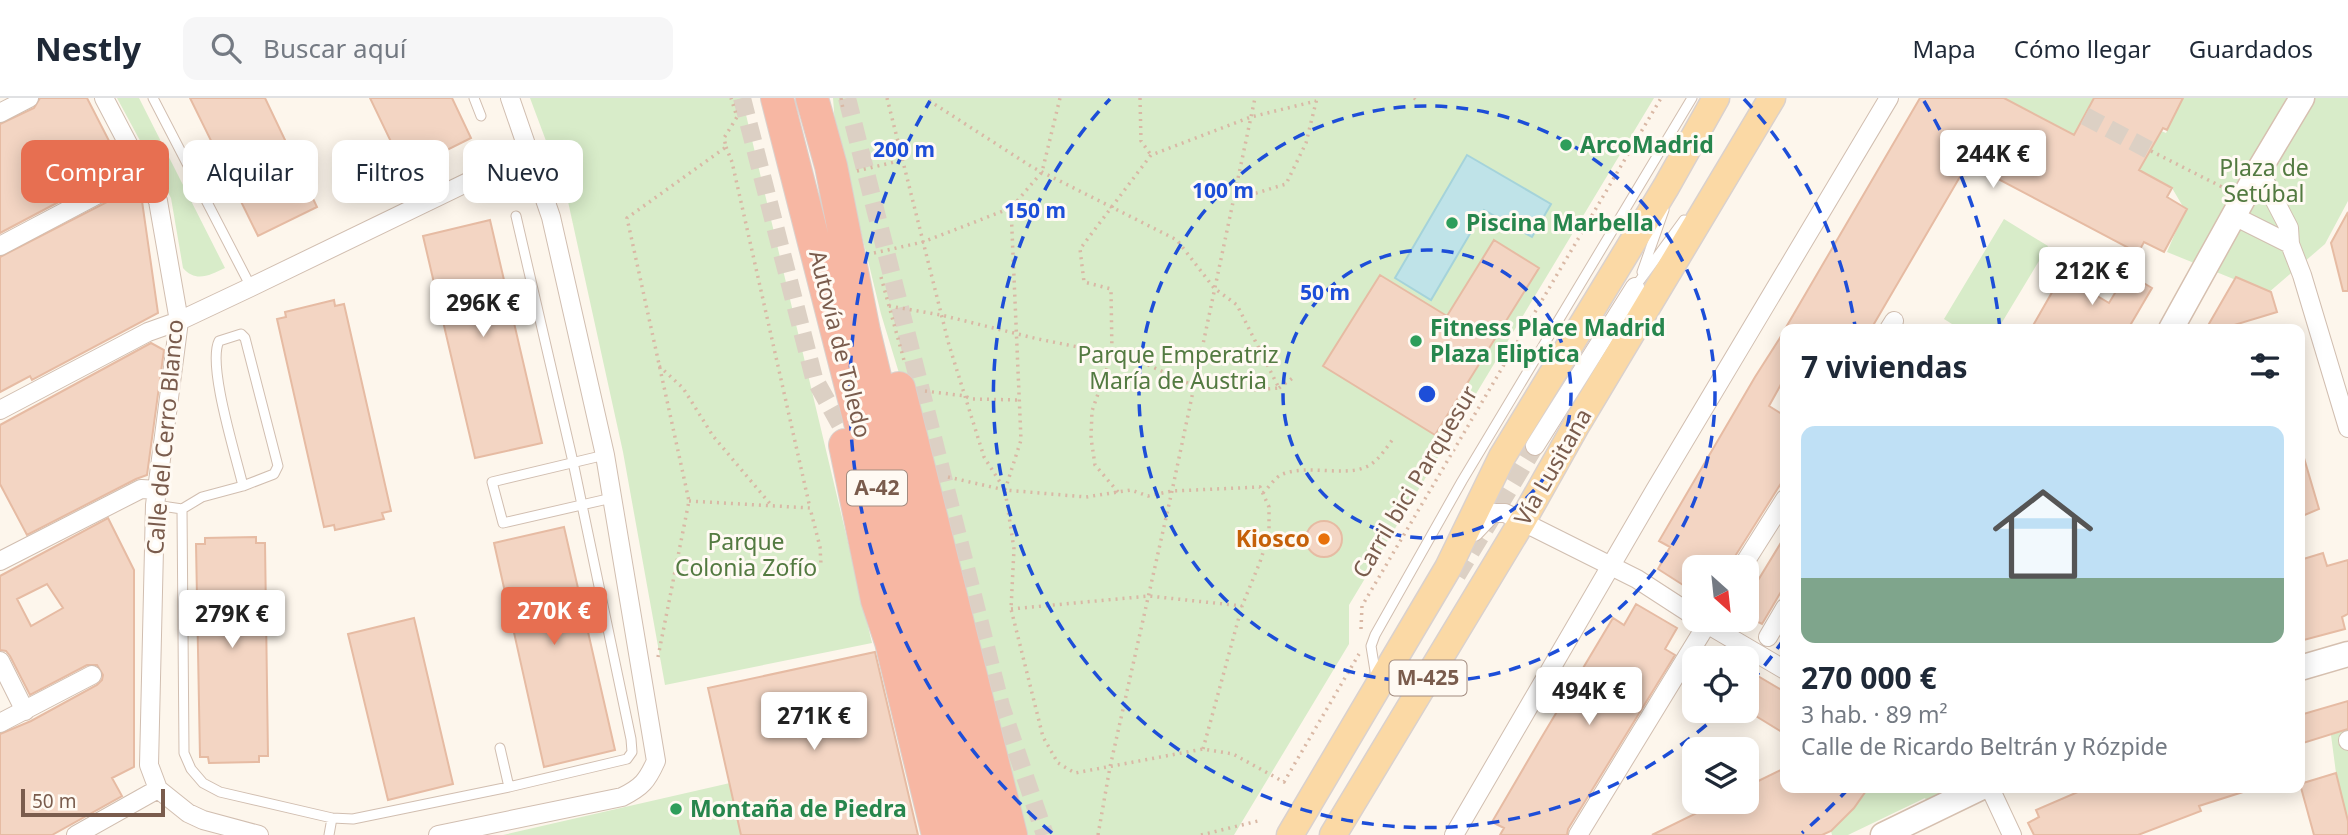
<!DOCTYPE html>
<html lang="es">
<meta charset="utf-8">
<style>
body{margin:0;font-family:"Noto Sans",sans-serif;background:#f6f6f7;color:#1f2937;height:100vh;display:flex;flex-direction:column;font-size:26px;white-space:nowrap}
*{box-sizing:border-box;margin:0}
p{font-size:23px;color:#747a83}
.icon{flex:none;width:38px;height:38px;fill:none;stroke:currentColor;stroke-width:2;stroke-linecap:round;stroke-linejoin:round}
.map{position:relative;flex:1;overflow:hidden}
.drawer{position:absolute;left:1780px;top:226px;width:525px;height:469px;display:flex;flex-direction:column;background:#fff;border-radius:14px;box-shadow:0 4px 18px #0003}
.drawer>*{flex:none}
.top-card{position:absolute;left:21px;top:42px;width:665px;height:63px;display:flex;gap:14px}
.needle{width:46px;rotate:153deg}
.controls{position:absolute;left:1682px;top:457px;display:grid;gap:14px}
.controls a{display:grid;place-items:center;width:77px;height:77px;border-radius:14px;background:#fff;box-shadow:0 4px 18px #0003;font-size:35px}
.scale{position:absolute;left:21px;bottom:18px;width:144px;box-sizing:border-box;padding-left:7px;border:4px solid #7a5c4d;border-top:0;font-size:19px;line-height:24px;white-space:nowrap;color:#7a5c4d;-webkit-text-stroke:5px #fffaf3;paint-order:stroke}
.price{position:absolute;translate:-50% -60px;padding:0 16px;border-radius:7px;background:#fff;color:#222;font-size:23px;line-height:46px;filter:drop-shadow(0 2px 4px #0008)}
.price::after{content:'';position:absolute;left:50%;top:42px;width:21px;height:16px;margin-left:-10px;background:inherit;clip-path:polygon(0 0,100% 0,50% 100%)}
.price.active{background:#e76f51;color:#fff}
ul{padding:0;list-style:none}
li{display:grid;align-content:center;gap:14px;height:371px;padding:0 21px}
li+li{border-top:2px solid #e0e1e3}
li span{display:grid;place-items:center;height:217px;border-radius:14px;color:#555}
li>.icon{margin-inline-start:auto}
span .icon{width:126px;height:126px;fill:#fffc;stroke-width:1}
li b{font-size:30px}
h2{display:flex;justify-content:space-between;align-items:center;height:84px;padding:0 21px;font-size:30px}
.chip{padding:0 24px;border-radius:14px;background:#fff;box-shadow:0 4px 18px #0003;font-size:24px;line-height:63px}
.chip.active{background:#e76f51;color:#fff}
header{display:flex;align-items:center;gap:42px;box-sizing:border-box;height:98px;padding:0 35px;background:#fff;border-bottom:2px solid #e0e1e3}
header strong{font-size:33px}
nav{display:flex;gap:38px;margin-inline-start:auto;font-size:24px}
.search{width:490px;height:63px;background:#f6f6f7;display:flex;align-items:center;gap:18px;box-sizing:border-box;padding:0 24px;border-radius:14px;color:#747a83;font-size:26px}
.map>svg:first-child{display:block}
.green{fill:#d8ecc9}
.water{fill:#bfe3e8;stroke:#a5d3da;stroke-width:2}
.building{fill:#f3d5c3;stroke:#e6bba3;stroke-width:2;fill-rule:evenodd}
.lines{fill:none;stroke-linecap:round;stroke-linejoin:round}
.street-tunnel{stroke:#dcd0c4;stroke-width:18;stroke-dasharray:18 9;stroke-linecap:butt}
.lane-casing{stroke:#d1beb0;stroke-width:11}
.street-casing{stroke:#d1beb0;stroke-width:20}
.secondary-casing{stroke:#d6c0b0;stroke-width:27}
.primary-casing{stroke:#dad1cd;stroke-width:29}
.highway-casing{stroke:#dad1cd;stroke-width:34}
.path{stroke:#d9b8a5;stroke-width:3.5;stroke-dasharray:2 5;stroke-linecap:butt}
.lane{stroke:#fff;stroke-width:9}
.street{stroke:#fff;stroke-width:18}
.secondary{stroke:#fff;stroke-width:24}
.primary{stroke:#fbd9a5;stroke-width:26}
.highway{stroke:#f7b7a3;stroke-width:32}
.ring{fill:none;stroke:#1d4ed8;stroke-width:3.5;stroke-dasharray:12 9}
.leisure-dot{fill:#2e9e5b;stroke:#fffaf3;stroke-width:2.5}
.food-dot{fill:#e8710a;stroke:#fffaf3;stroke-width:2.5}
.labels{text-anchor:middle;stroke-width:6;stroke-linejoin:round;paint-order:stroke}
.shield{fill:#fffaf3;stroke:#a28b7f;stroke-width:2}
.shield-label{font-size:21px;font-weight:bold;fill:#7a5c4d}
.leisure-label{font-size:23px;font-weight:bold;fill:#27864d;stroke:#fffaf3;text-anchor:start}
.park-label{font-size:23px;fill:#537a41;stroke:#fffaf3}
.street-label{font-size:23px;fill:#7a5c4d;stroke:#fffaf3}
.food-label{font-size:23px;font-weight:bold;fill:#c56008;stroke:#fffaf3;text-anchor:end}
.centre{fill:#1d4ed8;stroke:#fffaf3;stroke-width:3.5}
.ring-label{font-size:21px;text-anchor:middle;font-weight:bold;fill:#1d4ed8;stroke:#fffaf3;stroke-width:6;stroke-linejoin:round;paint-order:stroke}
</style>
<header>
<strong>Nestly</strong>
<div class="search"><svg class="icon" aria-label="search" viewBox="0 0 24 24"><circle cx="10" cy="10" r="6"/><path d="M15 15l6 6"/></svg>Buscar aquí</div>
<nav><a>Mapa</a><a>Cómo llegar</a><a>Guardados</a></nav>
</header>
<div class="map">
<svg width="2348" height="737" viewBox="0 0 2348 737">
<rect width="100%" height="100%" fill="#fdf6ec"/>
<path class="green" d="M 117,0 L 139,0 L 225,170 C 210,177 196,185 183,170 L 171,100 Z
M 530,0 L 742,0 L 872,545 L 665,587 L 623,354 L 567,99 Z
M 833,0 L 1654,0 L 1349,507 L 1349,546 L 1234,737 L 1018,737 L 931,380 L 881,216 L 835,27 Z
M 2004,0 L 2094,0 L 2074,37 Z
M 2183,0 L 2348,0 L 2348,103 L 2325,146 L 2268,195 L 2167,154 L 2185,112 L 2172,90 L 2139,72 L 2161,33 L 2166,35 Z
M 2004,121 L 2048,148 L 1998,231 L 1960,231 L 1944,221 Z
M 2348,631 L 2348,723 L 2336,675 L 2331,637 Z
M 730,685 L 741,737 L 503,737 Z
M 1868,690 L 1958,690 L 1928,705 L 1925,700 L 1848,737 L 1832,737 L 1831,733 L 1854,710 Z"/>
<path class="water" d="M 1467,57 L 1551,106 L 1532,139 L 1484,112 L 1431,202 L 1395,180 Z"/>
<path class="building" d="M 40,0 L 87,0 L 123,70 L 0,135 L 0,26 L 34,10 Z
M 190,0 L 265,0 L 317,109 L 258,138 Z
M 370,0 L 452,0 L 471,40 L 405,73 Z
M 1920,0 L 2004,0 L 2074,37 L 2094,0 L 2183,0 L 2167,32 L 2163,30 L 2139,72 L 2172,90 L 2167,99 L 2187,111 L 2164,154 L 2144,144 L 2138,155 L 1968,65 L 1871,231 L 1785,231 Z
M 134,90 L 136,94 L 139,92 L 141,96 L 158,215 L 32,282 L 30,278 L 0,294 L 0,159 Z
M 2348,114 L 2348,193 L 2343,193 L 2331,145 Z
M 490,122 L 542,345 L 475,360 L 423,138 Z
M 1494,142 L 1539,170 L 1435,337 L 1323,268 L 1380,177 L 1447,218 Z
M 2127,175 L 2152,190 L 2128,231 L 2031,231 L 2062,177 L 2109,205 Z
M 2236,179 L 2271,194 L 2277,214 L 2234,227 L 2232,231 L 2206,231 Z
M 334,202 L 335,208 L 344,206 L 391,413 L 382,415 L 384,421 L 335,432 L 334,427 L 324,429 L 277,221 L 286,219 L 285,214 Z
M 1785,232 L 1785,279 L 1769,308 L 1785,318 L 1785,379 L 1732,463 L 1731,469 L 1694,469 L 1694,494 L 1658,471 L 1670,449 L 1659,443 L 1755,279 Z
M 151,245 L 164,252 L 147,377 L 136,381 L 27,437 L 0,386 L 0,327 Z
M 2300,360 L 2304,360 L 2319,411 L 2300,419 Z
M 108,420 L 134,472 L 134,669 L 112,680 L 122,698 L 52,737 L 0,737 L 0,636 L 31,623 L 97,587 L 102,582 L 103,577 L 97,567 L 87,567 L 30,597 L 10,558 L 6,553 L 0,552 L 0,478 ZM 47,486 L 63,510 L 31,528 L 17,501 Z
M1306 441a18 18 0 1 1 36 0a18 18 0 1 1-36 0Z
M 564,429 L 615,652 L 544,669 L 494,445 Z
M 1785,438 L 1785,487 L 1762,526 L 1746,518 L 1746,502 Z
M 256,439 L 256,445 L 265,445 L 268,658 L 259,658 L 259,664 L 209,665 L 208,659 L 200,659 L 196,446 L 205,446 L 205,440 Z
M 2323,455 L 2327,468 L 2348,462 L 2348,516 L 2342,519 L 2345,531 L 2300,543 L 2300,462 Z
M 1636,506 L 1677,530 L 1665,551 L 1675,557 L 1568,731 L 1567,737 L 1500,737 L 1504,730 L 1492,724 L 1540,642 L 1613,520 L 1624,527 Z
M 414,520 L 453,686 L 388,702 L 348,536 Z
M 875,554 L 918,737 L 741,737 L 708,590 Z
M 1746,571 L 1785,594 L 1785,636 L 1746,612 Z
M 2348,603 L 2348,631 L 2300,646 L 2300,617 Z
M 1785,670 L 1785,690 L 1868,690 L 1854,710 L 1831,733 L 1822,737 L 1652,737 L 1719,704 L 1746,704 L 1746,689 Z
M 2336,675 L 2348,723 L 2348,737 L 2314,737 L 2300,686 Z
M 2087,690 L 2245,690 L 2246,693 L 2199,708 L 2201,713 L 2138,737 L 2034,737 L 2028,725 L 2039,719 L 2036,712 Z"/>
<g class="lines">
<path class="street-tunnel" d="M 742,0 L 814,280 L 854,351
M 847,0 L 1001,608 L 1045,737
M 2085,18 L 2151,53
M 1457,477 L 1535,348"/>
<g class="lane-casing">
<path id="lane" d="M 153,0 L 251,189
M 474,0 L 481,18
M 1642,174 L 1664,112
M 1635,189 L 1684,122
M 605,357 L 492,384 L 503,425 L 612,400
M 155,407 L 182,411 L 184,655 L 191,671 L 203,685 L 220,694 L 332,720 L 353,721 L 509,689 L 627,661 L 632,654 L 631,641 L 573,364 L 516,118
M 182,411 L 202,399 L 243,388 L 274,376 L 278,368 L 245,240 L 241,236 L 219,243 C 207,267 236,358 243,388
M 1376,579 L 1371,548 L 1375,537 L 1462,383 L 1692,0
M 500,650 L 509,689
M 329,737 L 332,720"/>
</g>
<g class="street-casing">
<path id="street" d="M 104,0 L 158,103 L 179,223 L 155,407 L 149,667 L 158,691
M 0,15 L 29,0
M 2259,72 L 2289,130 L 2290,146 L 2302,177 L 2348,330
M 2234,118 L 2290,146
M 0,148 L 142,73
M 1889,231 L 1894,223
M 0,312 L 148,234 L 179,223 L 251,189 L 530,54
M 1535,348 L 1635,189
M 1474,434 L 1492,415 L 1505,415 L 1637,481 L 1694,518
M 0,463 L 141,391 L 158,392
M 1742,469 L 1785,401
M 1700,522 L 1785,572
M 1768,539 L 1785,510
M 0,563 L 25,613
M 0,625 L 92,577
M 2348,642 L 2348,643
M 1990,690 L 2012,737
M 158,691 L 188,715 L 203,722 L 259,737
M 76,737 L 158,691
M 438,737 L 622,699 C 642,689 647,683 656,663 L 605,357 L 551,119 L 510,0
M 1454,737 L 1655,392 L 1889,0
M 1578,737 L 1707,526"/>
</g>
<g class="secondary-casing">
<path id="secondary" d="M 2171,231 L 2259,72 L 2302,0
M 2300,570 L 2348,556
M 1883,737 L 1980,690"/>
</g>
<g class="primary-casing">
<path id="primary" d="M 1290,737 L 1448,470 L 1502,359 L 1666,89 L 1716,0
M 1333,737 L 1523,422 L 1577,326 L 1772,0"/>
</g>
<g class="highway-casing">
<path id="highway" d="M 777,0 L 885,422 L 961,737
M 812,0 L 831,68 L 864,233 L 986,737
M 899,290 L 1011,737
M 845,347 L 877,502 L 891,544 L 938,737"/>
</g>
<path class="path" d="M 841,0 L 843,11
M 887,0 L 949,247 L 984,359 L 1005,392 L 1014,451 L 1011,511 L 1043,639 L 1058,665 L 1075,675 L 1203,651 L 1233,656 L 1284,684 L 1359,556
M 1140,0 L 1141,43 L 1151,57
M 1414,0 L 1419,4
M 726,49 L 732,64 L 810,410
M 2151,53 L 2224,90
M 857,73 L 903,62
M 1235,96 L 1250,97 L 1286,86 L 1306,45 L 1317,0
M 874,155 L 923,144 L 1011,110 L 1042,74 L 1060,0
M 881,179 L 905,266
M 889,208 L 941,217 L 1038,241 L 1133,260 L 1194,288 L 1227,285 L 1252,292 L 1279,290 L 1237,207 L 1214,190 L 1177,142 L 1032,69 L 925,0
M 659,268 L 683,290 L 713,338 L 772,408
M 1279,290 L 1294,279
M 925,293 L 965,298 L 971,301 L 1020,302
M 948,379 L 1005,392 L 1086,399 L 1131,392 L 1148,398 L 1172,393 L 1260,389 L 1269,409 L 1269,436 L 1260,464 L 1242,508 L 1203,651
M 1005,392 L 1021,342 L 1011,110
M 1118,394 L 1095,367 L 1091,340 L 1092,313 L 1112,256 L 1111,191 L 1084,184 L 1080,151 L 1151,57 L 1251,19 L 1316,3
M 1263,395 C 1269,389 1276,378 1283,376 C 1308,366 1343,379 1366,369 C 1378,364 1386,350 1393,341
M 689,403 L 810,410 L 820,449 L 821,467
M 1011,511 L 1149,498 L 1242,508
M 1361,531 L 1362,508 L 1661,0
M 658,559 L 689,403 L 627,120 L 726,49 L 724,40 L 737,19 L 731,0
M 1098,737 L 1110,669 L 1172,393 L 1255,0
M 1201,737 L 1258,723"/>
<use href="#lane" class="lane"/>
<use href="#street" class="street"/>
<use href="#secondary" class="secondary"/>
<use href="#primary" class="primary"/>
<use href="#highway" class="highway"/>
</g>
<g class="ring">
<circle cx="1427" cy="296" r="144"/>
<circle cx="1427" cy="296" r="288"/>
<path d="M1784 541A433 433 0 0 1 1749 586M1722 613A433 433 0 0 1 1110 1M1744 1A433 433 0 0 1 1855 228"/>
<path d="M1849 690A577 577 0 0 1 1802 735M1052 735A577 577 0 0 1 930 3M1924 3A577 577 0 0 1 2000 231"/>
</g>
<g class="leisure-dot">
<circle cx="1566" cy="47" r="7"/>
<circle cx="1452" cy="125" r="7"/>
<circle cx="1416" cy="243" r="7"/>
<circle cx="676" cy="711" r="7"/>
</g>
<circle class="food-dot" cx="1324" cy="441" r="7"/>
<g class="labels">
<g class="shield">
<rect x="847" y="372.5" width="60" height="35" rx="5"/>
<rect x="1389.5" y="562.5" width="77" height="35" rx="5"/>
</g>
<g class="shield-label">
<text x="877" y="397">A-42</text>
<text x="1428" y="587">M-425</text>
</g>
<g class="leisure-label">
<text x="1580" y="55">ArcoMadrid</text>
<text x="1466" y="133">Piscina Marbella</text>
<text x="1430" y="238">Fitness Place Madrid<tspan x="1430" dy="26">Plaza Eliptica</tspan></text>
<text x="690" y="719">Montaña de Piedra</text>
</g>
<g class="park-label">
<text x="2264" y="78">Plaza de<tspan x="2264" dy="26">Setúbal</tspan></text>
<text x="1178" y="265">Parque Emperatriz<tspan x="1178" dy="26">María de Austria</tspan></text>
<text x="746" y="452">Parque<tspan x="746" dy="26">Colonia Zofío</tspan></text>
</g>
<g class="street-label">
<text transform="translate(840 246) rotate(76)" y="8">Autovía de Toledo</text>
<text transform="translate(165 339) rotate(-85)" y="8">Calle del Cerro Blanco</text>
<text transform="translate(1553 369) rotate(-60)" y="8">Vía Lusitana</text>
<text transform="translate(1415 384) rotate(-59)" y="8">Carril bici Parquesur</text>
</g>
<g class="food-label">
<text x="1310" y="449">Kiosco</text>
</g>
</g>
<circle cx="1427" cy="296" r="10" class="centre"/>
<g class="ring-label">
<text x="904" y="59">200 m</text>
<text x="1223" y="100">100 m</text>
<text x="1035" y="120">150 m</text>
<text x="1325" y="202">50 m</text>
</g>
</svg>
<div class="controls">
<a><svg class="needle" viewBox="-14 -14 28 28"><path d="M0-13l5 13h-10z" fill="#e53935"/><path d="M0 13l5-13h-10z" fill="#747a83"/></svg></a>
<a><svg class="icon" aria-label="locate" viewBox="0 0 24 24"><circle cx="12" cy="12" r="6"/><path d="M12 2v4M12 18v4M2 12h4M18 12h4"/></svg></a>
<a><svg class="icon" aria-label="layers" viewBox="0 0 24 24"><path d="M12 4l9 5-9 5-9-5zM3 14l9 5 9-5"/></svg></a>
</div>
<div class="scale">50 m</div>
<b class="price" style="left:1993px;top:92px">244K €</b>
<b class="price" style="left:2092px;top:209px">212K €</b>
<b class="price" style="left:483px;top:241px">296K €</b>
<b class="price active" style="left:554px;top:549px">270K €</b>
<b class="price" style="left:232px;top:552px">279K €</b>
<b class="price" style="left:1589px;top:629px">494K €</b>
<b class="price" style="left:814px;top:654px">271K €</b>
<div class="top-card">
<a class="chip active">Comprar</a>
<a class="chip">Alquilar</a>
<a class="chip">Filtros</a>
<a class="chip">Nuevo</a>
</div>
<section class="drawer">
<h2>7 viviendas<svg class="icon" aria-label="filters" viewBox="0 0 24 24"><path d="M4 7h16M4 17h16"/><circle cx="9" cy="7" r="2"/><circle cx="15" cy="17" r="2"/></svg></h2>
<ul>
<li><span style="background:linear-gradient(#bfe0f5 70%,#7fa58c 0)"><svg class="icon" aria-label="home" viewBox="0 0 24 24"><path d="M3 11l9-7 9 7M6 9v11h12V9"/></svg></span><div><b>270 000 €</b><p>3 hab. · 89 m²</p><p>Calle de Ricardo Beltrán y Rózpide</p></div></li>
</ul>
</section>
</div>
